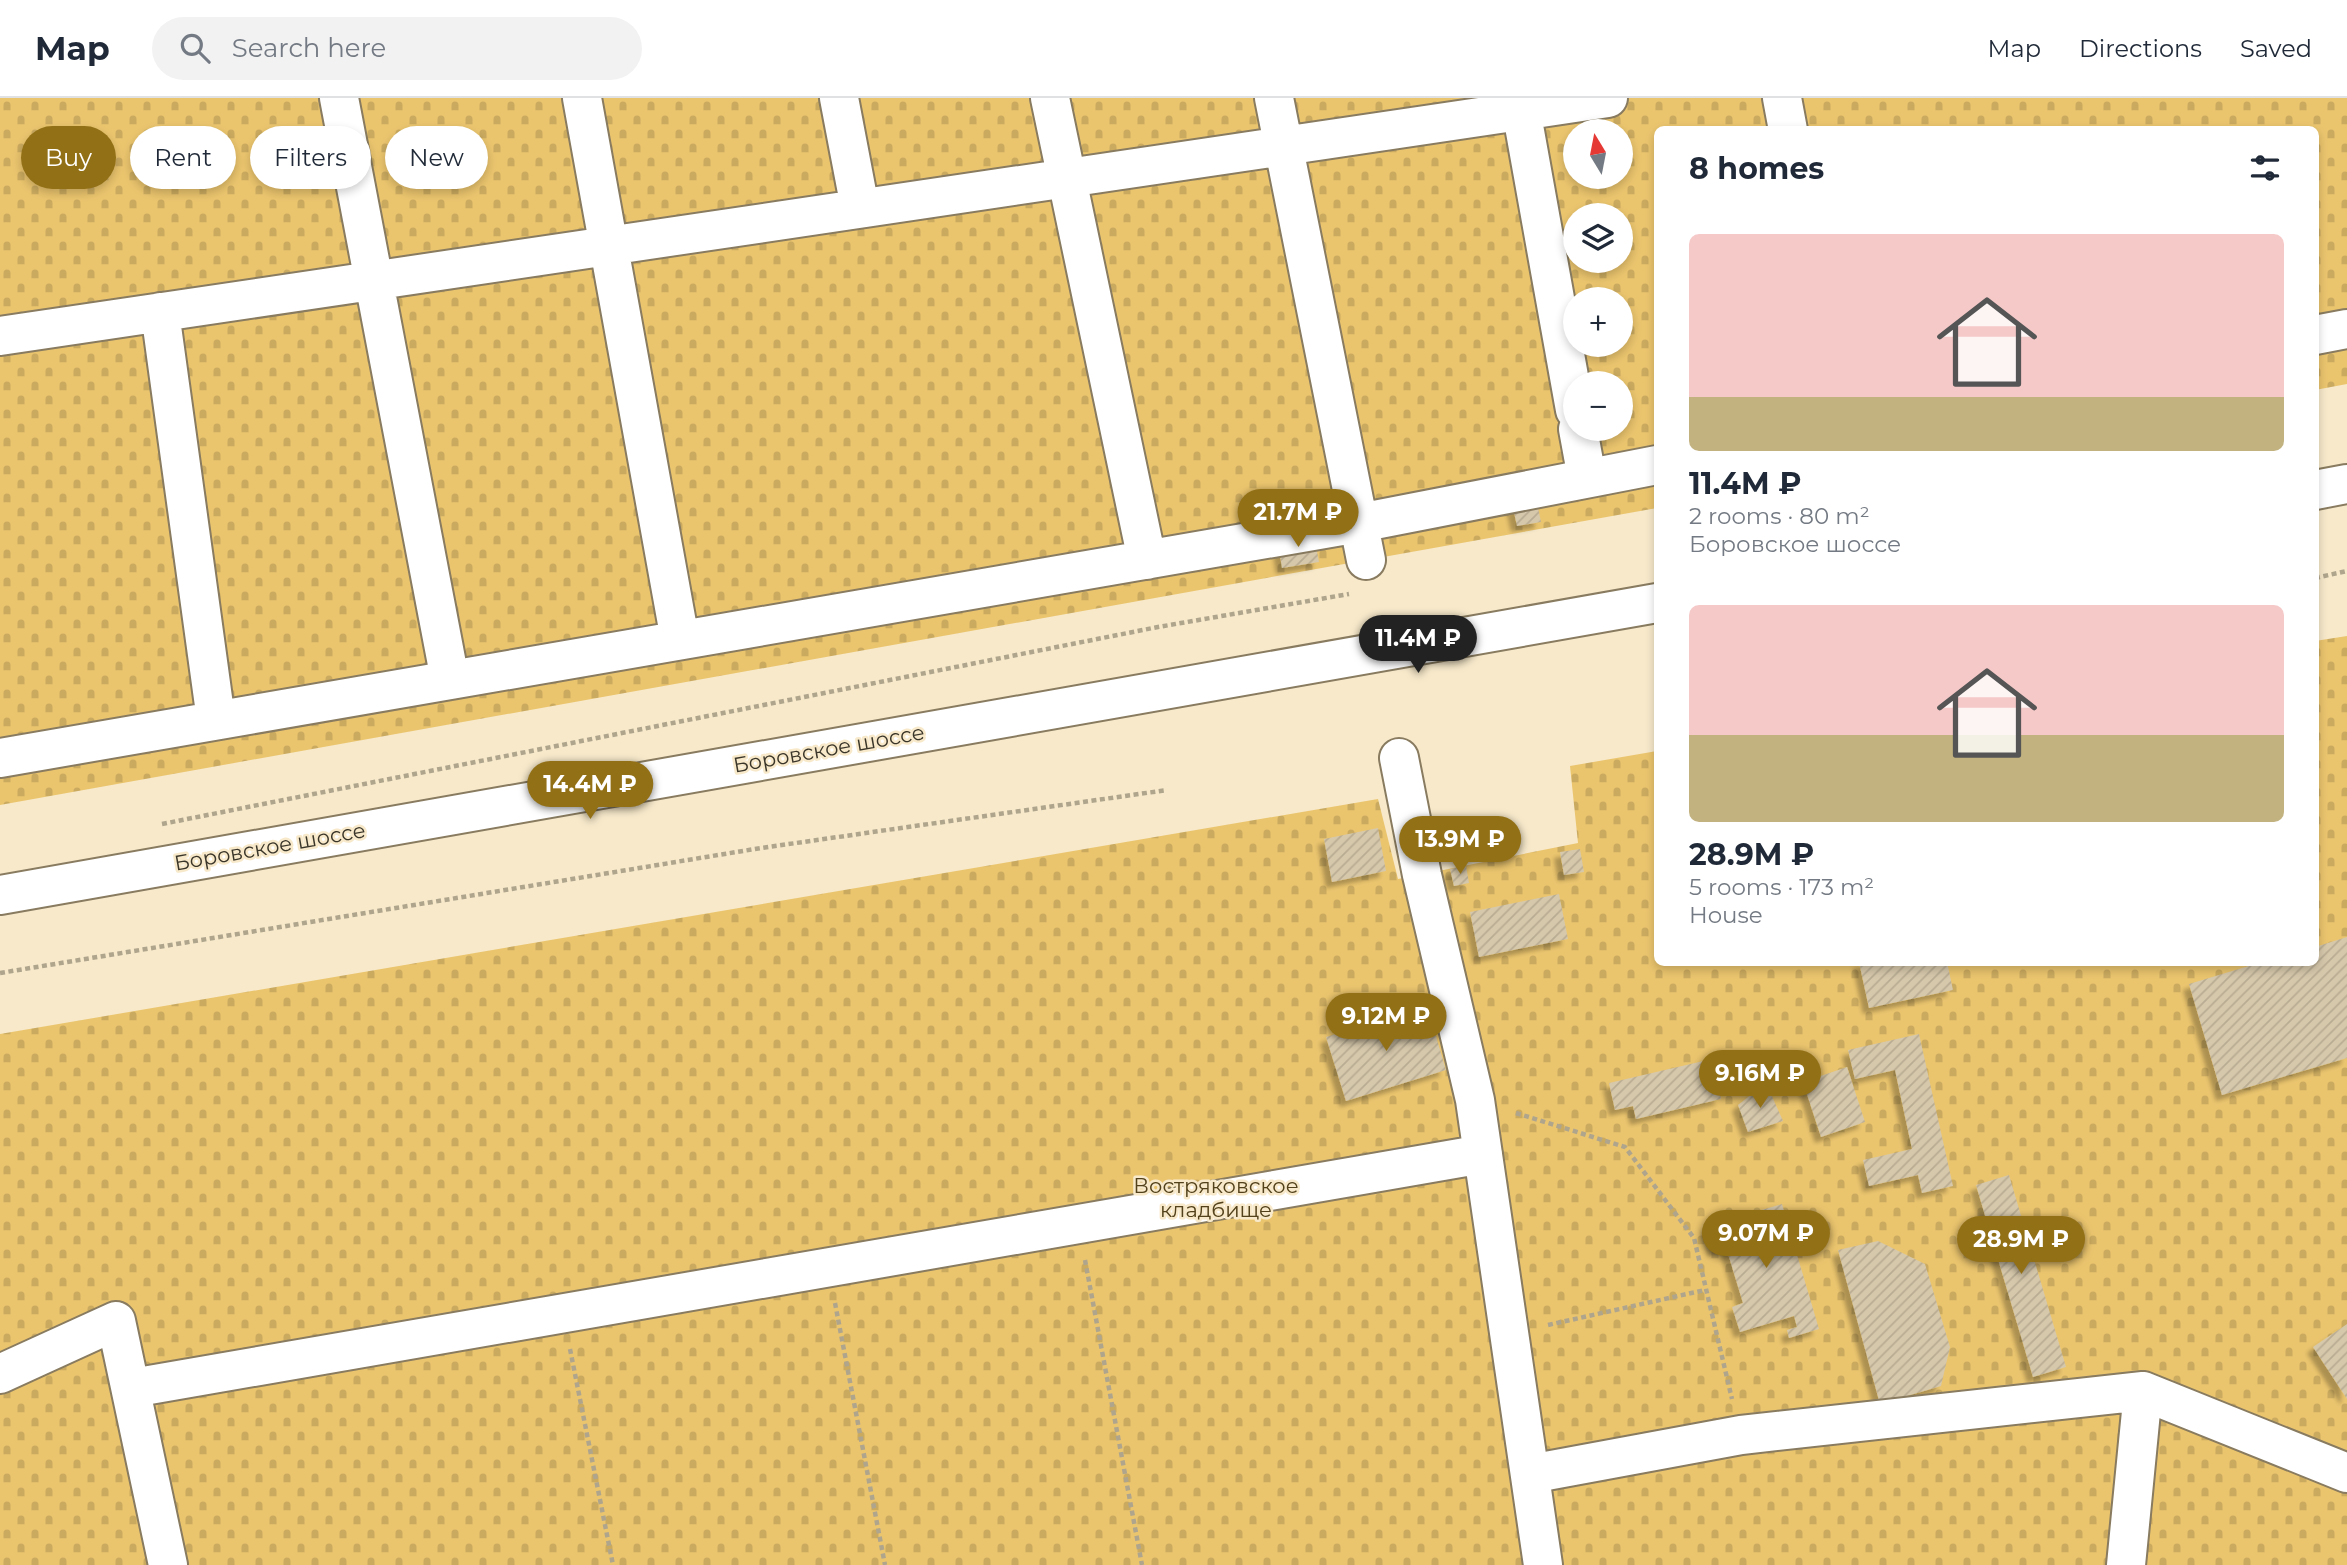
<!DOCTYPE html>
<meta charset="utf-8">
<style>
body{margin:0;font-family:Montserrat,sans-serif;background:#f2f2f3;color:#1f2937;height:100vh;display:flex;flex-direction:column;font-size:26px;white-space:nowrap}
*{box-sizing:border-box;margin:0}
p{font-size:23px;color:#747a83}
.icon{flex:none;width:38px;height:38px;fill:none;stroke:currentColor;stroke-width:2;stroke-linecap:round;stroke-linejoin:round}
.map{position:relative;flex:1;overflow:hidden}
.details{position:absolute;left:1654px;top:28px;width:665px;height:840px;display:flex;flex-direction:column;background:#fff;border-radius:10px;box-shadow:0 4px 10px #0003}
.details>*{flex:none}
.banner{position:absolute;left:21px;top:28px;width:665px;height:63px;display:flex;gap:14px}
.needle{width:46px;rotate:350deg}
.fabs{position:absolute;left:1563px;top:21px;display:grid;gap:14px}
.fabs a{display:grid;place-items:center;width:70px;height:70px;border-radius:50%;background:#fff;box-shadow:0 4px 10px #0003;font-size:35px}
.price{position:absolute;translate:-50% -60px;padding:0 16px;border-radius:24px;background:#927016;color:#fff;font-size:23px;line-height:46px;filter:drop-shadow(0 2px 4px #0008)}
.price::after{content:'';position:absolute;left:50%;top:42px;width:21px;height:16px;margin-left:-10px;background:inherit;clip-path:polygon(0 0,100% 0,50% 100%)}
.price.selected{background:#222;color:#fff}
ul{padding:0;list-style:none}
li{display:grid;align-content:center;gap:14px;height:371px;padding:0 35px}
li span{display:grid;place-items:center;height:217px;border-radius:10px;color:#555}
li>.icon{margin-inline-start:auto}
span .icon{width:126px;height:126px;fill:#fffc;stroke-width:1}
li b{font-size:30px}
h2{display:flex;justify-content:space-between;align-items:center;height:84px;padding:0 35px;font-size:30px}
.tag{padding:0 24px;border-radius:32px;background:#fff;box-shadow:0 4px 10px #0003;font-size:24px;line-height:63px}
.tag.selected{background:#927016;color:#fff}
header{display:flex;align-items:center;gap:42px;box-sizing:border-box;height:98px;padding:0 35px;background:#fff;border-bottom:2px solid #e0e1e3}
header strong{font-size:33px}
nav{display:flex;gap:38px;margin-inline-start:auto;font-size:24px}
.search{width:490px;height:63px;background:#f2f2f3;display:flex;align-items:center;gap:18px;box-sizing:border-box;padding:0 24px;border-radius:38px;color:#747a83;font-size:26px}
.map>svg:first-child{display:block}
.cemetery{fill:url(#cemetery-stones);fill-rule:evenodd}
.building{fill:url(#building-hatch);filter:url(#shadow)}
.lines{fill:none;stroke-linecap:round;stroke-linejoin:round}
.minor-casing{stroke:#887b5f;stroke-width:42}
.path{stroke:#afa58d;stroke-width:4.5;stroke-dasharray:5 3.5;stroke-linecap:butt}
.minor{stroke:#fff;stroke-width:38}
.labels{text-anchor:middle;stroke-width:5;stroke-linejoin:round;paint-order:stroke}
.street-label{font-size:21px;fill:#3a3529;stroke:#f7e9ca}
.park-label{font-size:21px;fill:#52411a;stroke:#f7e9ca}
</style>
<header>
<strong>Map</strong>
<div class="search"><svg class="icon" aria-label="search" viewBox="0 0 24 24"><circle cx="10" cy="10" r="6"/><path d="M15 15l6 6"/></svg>Search here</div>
<nav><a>Map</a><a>Directions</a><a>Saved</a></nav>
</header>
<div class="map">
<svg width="2347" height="1467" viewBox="0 0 2347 1467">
<defs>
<pattern id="cemetery-stones" width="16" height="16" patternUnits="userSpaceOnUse" patternTransform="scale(1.75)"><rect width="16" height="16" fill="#ebc56e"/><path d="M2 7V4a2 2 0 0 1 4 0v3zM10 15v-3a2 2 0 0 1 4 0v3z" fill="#caaa5f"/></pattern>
<pattern id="building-hatch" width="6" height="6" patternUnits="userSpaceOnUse" patternTransform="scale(1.75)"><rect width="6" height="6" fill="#d6c8ab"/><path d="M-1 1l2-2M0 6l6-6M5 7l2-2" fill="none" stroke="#b8ac93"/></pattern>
<filter id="shadow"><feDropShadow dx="-6" dy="6" stdDeviation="2" flood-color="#0004"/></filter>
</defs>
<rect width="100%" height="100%" fill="#f7e9ca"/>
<path class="cemetery" d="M 0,0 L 2347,0 L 2347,286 L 2315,292 L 2315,32 L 1657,32 L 1657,410 L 0,707 ZM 1575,33 L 1620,33 L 1620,79 L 1575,79 ZM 1575,117 L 1620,117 L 1620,163 L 1575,163 ZM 1575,201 L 1620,201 L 1620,247 L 1575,247 ZM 1575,285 L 1620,285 L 1620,331 L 1575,331 Z
M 2347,538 L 2347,1467 L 0,1467 L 0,936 L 1378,701 L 1398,781 L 1578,745 L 1570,668 L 1657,653 L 1657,864 L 2315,864 L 2315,543 Z"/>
<path class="building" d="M 1536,400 L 1541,424 L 1517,428 L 1512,405 Z
M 1313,432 L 1319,464 L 1282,470 L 1277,438 Z
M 1378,730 L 1386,773 L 1332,784 L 1324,741 Z
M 1580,751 L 1584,774 L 1564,777 L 1560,754 Z
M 1466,768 L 1469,785 L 1454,788 L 1450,771 Z
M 1559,796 L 1568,841 L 1479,859 L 1470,814 Z
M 2347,839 L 2347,960 L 2222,997 L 2189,886 L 2262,864 L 2315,864 L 2315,849 Z
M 1859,864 L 1947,864 L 1953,892 L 1869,910 Z
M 1427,908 L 1446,972 L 1346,1003 L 1326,939 Z
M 1919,936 L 1953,1088 L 1922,1095 L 1918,1077 L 1869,1088 L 1863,1062 L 1912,1051 L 1895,972 L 1855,981 L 1848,952 Z
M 1712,961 L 1721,1001 L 1636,1021 L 1633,1008 L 1615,1012 L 1609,985 Z
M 1847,969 L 1865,1024 L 1821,1039 L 1803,984 Z
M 1766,985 L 1783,1023 L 1748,1034 L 1738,1007 Z
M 2009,1077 L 2066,1269 L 2033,1279 L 1976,1087 Z
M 1782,1106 L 1819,1231 L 1789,1240 L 1787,1232 L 1797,1229 L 1794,1218 L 1740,1234 L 1732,1209 L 1743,1205 L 1726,1149 L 1714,1153 L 1707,1128 Z
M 1878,1143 L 1925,1166 L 1950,1249 L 1941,1288 L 1880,1306 L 1838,1152 Z
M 2347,1226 L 2347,1301 L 2313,1249 Z"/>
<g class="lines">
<g class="minor-casing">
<path id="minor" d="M 339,0 L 450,582
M 582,0 L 680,542
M 839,0 L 860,110
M 1050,0 L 1147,462
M 1274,0 L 1366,462
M 1519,0 L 1575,312
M 1782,0 L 1788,32
M 160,214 L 216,622
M 2315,237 L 2347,231
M 0,238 L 1608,0
M 1578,331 L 1587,380
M 2315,392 L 2347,386
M 0,660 L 1359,425 L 1657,367
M 1399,660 L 1422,777 L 1475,1002 L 1543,1467
M 0,797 L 1657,505
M 0,1276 L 116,1223 L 168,1467
M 132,1290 L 1483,1056
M 1530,1376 L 1741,1337 L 2143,1293 L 2347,1375
M 2126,1467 L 2143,1293"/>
</g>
<path class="path" d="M 2315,480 L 2347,473
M 162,726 L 1158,529 L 1349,496
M 0,875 L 761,750 L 1167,692
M 1516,1015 L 1625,1049 L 1694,1140 L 1732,1301
M 1085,1162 L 1142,1467
M 835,1205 L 885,1467
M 1548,1227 L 1705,1192
M 570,1251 L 613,1467"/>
<use href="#minor" class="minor"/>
</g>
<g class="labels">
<g class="street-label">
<text transform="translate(829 651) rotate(-10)" y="7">Боровское шоссе</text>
<text transform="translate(270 749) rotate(-10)" y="7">Боровское шоссе</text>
</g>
<g class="park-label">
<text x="1216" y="1095">Востряковское<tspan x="1216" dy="24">кладбище</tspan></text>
</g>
</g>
</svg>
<div class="fabs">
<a><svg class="needle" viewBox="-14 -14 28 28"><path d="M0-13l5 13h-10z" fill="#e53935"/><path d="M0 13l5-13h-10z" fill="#747a83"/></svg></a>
<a><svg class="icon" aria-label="layers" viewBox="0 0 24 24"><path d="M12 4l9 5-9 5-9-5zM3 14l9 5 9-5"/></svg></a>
<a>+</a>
<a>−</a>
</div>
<b class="price" style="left:1298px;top:451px">21.7M ₽</b>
<b class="price selected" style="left:1418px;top:577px">11.4M ₽</b>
<b class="price" style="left:590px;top:723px">14.4M ₽</b>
<b class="price" style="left:1460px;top:778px">13.9M ₽</b>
<b class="price" style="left:1386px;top:955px">9.12M ₽</b>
<b class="price" style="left:1760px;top:1012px">9.16M ₽</b>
<b class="price" style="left:1766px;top:1172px">9.07M ₽</b>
<b class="price" style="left:2021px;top:1178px">28.9M ₽</b>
<div class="banner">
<a class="tag selected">Buy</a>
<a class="tag">Rent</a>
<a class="tag">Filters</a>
<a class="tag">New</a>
</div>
<section class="details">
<h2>8 homes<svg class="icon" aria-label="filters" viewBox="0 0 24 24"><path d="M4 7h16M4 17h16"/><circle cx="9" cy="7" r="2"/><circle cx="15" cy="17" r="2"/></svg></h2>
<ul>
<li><span style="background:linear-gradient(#f6c9c9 75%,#c2b280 0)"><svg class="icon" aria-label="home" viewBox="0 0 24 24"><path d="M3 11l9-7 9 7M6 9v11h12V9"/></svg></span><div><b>11.4M ₽</b><p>2 rooms · 80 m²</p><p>Боровское шоссе</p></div></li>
<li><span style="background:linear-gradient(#f6c9c9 60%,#c2b280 0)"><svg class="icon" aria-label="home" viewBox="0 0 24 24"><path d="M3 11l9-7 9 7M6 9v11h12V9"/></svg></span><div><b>28.9M ₽</b><p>5 rooms · 173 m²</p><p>House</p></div></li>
</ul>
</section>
</div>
